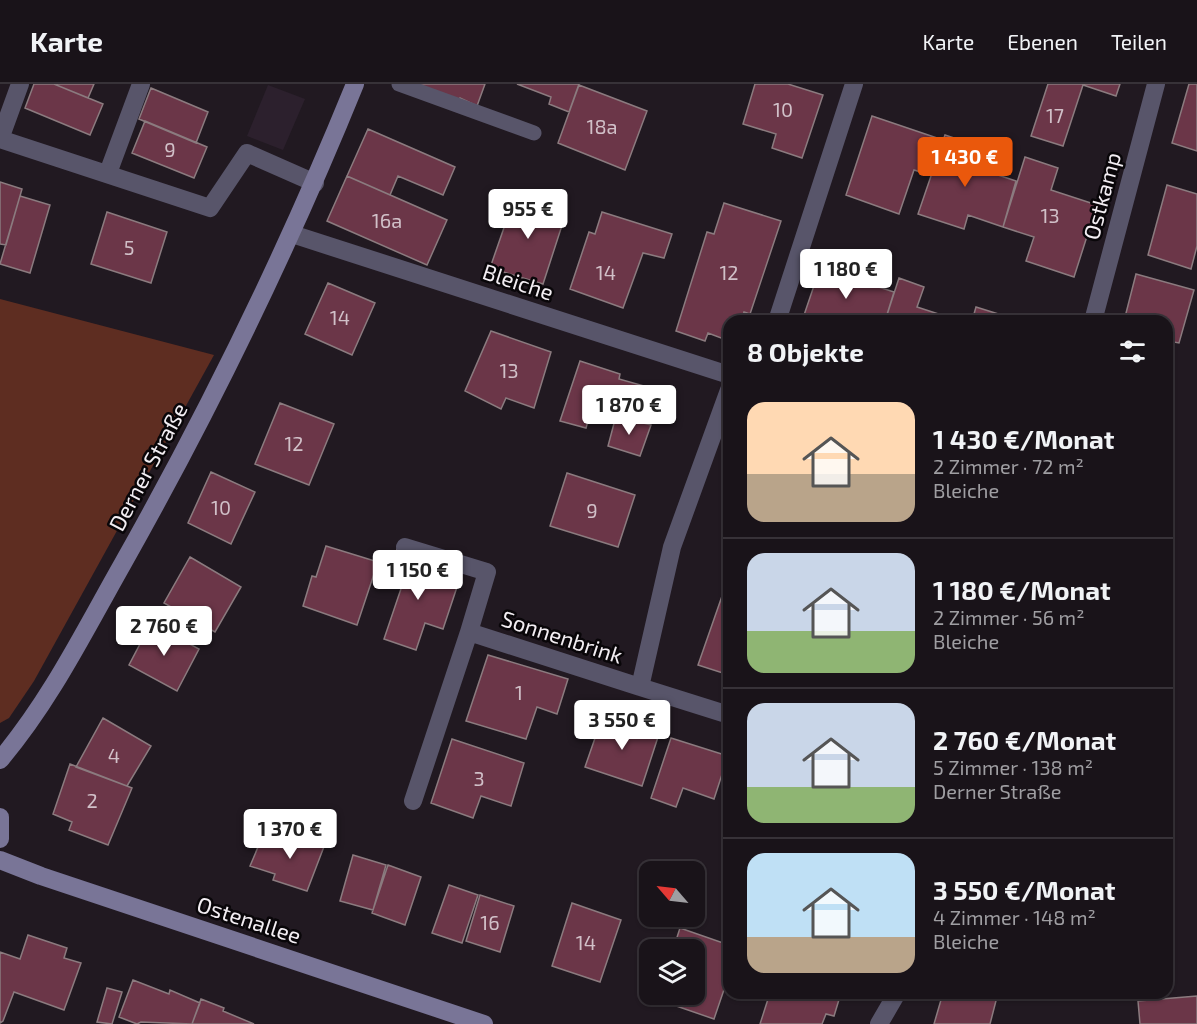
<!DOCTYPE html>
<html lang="de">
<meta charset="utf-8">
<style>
body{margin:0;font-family:"Exo 2",sans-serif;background:#262026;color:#f1f3f6;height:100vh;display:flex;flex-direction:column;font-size:22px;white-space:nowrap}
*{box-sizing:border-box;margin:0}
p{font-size:20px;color:#9f9ea2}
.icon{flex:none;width:33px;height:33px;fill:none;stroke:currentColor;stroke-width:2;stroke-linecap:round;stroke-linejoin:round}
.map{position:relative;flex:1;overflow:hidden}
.side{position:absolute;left:723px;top:231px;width:450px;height:684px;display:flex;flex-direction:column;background:#191319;border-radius:18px;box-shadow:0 2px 4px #0004,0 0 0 2px #373238}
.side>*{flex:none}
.needle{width:39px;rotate:298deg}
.tools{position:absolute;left:639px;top:777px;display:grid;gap:12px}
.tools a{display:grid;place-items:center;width:66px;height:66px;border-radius:12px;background:#191319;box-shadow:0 2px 4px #0004,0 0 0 2px #373238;font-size:30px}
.price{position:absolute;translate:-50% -51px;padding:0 14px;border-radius:6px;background:#fff;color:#222;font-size:20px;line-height:39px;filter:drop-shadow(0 2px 3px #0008)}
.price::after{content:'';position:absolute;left:50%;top:36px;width:18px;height:14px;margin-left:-9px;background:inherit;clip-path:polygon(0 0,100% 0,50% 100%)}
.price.current{background:#ea580c;color:#fff}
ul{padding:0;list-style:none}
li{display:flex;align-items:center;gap:18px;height:150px;padding:0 24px}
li+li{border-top:2px solid #373238}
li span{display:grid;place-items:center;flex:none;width:168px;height:120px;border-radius:18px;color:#555}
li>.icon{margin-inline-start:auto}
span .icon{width:72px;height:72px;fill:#fffc;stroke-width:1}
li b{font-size:26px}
h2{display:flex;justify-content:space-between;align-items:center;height:72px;padding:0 24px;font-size:26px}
header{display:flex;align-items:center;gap:36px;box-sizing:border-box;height:84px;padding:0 30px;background:#191319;border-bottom:2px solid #373238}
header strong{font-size:28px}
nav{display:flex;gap:33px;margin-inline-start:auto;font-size:21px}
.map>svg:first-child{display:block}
.built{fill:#2c202d}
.green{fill:#5e2d21}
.building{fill:#6b3648;stroke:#8b7b7f;stroke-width:1.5}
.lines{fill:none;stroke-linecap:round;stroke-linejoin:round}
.lane{stroke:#58556a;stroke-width:15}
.street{stroke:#58556a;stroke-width:18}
.secondary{stroke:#797597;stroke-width:18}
.labels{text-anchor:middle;stroke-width:5;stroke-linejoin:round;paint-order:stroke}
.number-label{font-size:20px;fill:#d1c0c8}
.street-label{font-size:22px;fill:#f3eef3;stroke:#090609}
</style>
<header>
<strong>Karte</strong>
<nav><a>Karte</a><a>Ebenen</a><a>Teilen</a></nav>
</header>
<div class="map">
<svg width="1197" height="940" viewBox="0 0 1197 940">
<rect width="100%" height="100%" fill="#211921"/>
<path class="built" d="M 268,1 L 305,15 L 283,66 L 247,52 Z"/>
<path class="green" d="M 0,215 L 214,271 L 34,597 L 9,634 L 0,639 Z"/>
<path class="building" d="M 34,0 L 54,0 L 103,20 L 90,51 L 25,24 Z
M 54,0 L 94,0 L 88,14 Z
M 413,0 L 485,0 L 477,22 L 460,14 L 457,19 Z
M 517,0 L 579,0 L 569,28 L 549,20 L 551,13 Z
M 755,0 L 788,0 L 823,11 L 802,74 L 772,64 L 776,50 L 743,40 Z
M 1048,0 L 1120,0 L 1116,12 L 1083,1 L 1063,62 L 1031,52 Z
M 1189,0 L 1197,0 L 1197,67 L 1172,59 Z
M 579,1 L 647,27 L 625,86 L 558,59 Z
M 151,4 L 208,28 L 196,59 L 139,35 Z
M 872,32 L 943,56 L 931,91 L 914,86 L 899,130 L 846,111 Z
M 145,37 L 207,63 L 194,94 L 132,69 Z
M 368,45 L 455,83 L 443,111 L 398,92 L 390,111 L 347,92 Z
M 945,51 L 981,63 L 974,83 L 1016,97 L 1003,143 L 968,131 L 964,145 L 918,130 Z
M 1025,73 L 1058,84 L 1051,106 L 1097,121 L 1074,193 L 1026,177 L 1034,153 L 1003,143 Z
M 347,92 L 447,136 L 427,181 L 327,137 Z
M 0,98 L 22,105 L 6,161 L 0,160 Z
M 1167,101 L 1197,110 L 1197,162 L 1191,185 L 1148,171 Z
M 20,112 L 50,121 L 30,189 L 0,180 Z
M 515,112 L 566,129 L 543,200 L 490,184 Z
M 724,119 L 781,137 L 750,230 L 744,228 L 741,237 L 729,237 L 729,257 L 708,249 L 705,257 L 676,247 L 707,148 L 714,150 Z
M 107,128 L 167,148 L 151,199 L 91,180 Z
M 602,128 L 672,150 L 664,174 L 643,169 L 623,224 L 570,205 L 589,148 L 595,150 Z
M 820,184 L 894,208 L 885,237 L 802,237 Z
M 1136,190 L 1194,206 L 1179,259 L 1174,258 L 1169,273 L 1167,272 L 1167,237 L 1124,237 Z
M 899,194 L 924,203 L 917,223 L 960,237 L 885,237 Z
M 328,199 L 375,219 L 352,271 L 305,250 Z
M 976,223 L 1008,233 L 1006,237 L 972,237 Z
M 491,247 L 551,268 L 534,324 L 506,314 L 501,325 L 465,307 Z
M 580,277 L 620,290 L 619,295 L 651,304 L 640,338 L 592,323 L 586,344 L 560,337 Z
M 1167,303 L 1172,303 L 1174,329 L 1167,329 Z
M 280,319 L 334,340 L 309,401 L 255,380 Z
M 616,332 L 651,341 L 640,372 L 608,362 Z
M 211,388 L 255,408 L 231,460 L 188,439 Z
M 567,389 L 635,411 L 618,463 L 550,442 Z
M 326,462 L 378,478 L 357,541 L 303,522 L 312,492 L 316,493 Z
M 397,465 L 431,477 L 426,491 L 458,500 L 443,545 L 425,539 L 416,566 L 384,555 L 407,487 L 392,483 Z
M 190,473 L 241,503 L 215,548 L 164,519 Z
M 728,495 L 729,496 L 729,591 L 698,581 Z
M 151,539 L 199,565 L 177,607 L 129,581 Z
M 488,571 L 568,595 L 557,630 L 537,623 L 526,655 L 466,637 Z
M 603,631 L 659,650 L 642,702 L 585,683 Z
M 103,634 L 151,662 L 127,702 L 76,683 Z
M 671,654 L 728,672 L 714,715 L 683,704 L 676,723 L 651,714 Z
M 452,655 L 524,679 L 511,722 L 481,712 L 473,734 L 431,719 Z
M 70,680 L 132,704 L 108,761 L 69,746 L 72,738 L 53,730 Z
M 292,748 L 325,760 L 307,807 L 273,796 L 275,790 L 250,782 L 261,756 L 284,764 Z
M 353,771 L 386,781 L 373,826 L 340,817 Z
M 388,781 L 421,793 L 405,841 L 372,829 Z
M 449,801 L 478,811 L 462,859 L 432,849 Z
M 480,811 L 514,822 L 500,868 L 466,857 Z
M 572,819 L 621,836 L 600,898 L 552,882 Z
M 680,844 L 729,861 L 729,891 L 714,935 L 656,915 L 657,910 L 694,910 L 694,866 L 673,866 Z
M 28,851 L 67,864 L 64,874 L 81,879 L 64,926 L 14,908 L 3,937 L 0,939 L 0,868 L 20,875 Z
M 133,896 L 169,910 L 170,906 L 200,919 L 192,940 L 141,938 L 137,940 L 119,933 Z
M 107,904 L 122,908 L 112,940 L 97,938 Z
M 770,909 L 841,909 L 834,932 L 826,930 L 822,940 L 760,940 Z
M 943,909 L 998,909 L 990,940 L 934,940 Z
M 1197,912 L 1197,940 L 1140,940 L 1138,917 Z
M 201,915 L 224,924 L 223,927 L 254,940 L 192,940 Z"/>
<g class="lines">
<path class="lane" d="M 399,0 L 534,49"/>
<path class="street" d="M 0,55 L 210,124 L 247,69 L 315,99
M 0,55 L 20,0
M 108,89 L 141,0
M 292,150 L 729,291
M 777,237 L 854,0
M 1093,237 L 1156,0
M 729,306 L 672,463 L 640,603 L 729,631
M 405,463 L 487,488 L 469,548
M 413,717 L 469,548 L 640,603
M 879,940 L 897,909"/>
<path class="secondary" d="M 0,676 C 50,617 84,548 122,481 C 210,325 288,165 355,0
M 0,733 L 0,755
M 0,776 L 41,792 L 484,940"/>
</g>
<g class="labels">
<g class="number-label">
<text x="783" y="33">10</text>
<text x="1055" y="39">17</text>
<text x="602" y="50">18a</text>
<text x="170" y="73">9</text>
<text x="1050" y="139">13</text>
<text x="387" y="144">16a</text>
<text x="129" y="171">5</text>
<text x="606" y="196">14</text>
<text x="729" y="196">12</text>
<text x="340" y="241">14</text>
<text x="509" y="294">13</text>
<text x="294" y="367">12</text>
<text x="221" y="431">10</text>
<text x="592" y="434">9</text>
<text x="519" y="616">1</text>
<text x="114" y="679">4</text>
<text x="479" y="702">3</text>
<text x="92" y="724">2</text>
<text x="490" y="846">16</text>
<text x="586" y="866">14</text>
</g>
<g class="street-label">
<text transform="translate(1102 112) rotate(-75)" y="8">Ostkamp</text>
<text transform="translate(518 198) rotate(18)" y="8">Bleiche</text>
<text transform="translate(148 383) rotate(-62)" y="8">Derner Straße</text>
<text transform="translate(562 553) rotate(18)" y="8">Sonnenbrink</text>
<text transform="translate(249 836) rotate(18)" y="8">Ostenallee</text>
</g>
</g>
</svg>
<div class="tools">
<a><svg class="needle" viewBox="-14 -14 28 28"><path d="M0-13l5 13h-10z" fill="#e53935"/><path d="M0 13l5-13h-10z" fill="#9f9ea2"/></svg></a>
<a><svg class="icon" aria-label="layers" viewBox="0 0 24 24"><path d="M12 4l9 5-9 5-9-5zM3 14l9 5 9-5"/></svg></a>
</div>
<b class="price current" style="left:965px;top:104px">1 430 €</b>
<b class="price" style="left:528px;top:156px">955 €</b>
<b class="price" style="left:846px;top:216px">1 180 €</b>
<b class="price" style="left:629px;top:352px">1 870 €</b>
<b class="price" style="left:418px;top:517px">1 150 €</b>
<b class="price" style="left:164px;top:573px">2 760 €</b>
<b class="price" style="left:622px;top:667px">3 550 €</b>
<b class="price" style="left:290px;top:776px">1 370 €</b>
<section class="side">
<h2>8 Objekte<svg class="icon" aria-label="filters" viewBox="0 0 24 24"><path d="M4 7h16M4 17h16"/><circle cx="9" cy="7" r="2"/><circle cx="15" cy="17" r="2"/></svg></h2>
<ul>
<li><span style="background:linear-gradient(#ffd9b3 60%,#b9a48a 0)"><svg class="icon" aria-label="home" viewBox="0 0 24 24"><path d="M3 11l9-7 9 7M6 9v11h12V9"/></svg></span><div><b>1 430 €/Monat</b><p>2 Zimmer · 72 m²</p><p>Bleiche</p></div></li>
<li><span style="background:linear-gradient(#c9d6e8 65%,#8fb573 0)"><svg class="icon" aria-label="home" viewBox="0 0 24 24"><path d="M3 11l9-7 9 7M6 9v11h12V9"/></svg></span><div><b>1 180 €/Monat</b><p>2 Zimmer · 56 m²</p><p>Bleiche</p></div></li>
<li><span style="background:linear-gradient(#c9d6e8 70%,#8fb573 0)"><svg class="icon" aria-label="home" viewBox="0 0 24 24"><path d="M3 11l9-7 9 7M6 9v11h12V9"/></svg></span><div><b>2 760 €/Monat</b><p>5 Zimmer · 138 m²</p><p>Derner Straße</p></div></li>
<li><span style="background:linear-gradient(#bfe0f5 70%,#b9a48a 0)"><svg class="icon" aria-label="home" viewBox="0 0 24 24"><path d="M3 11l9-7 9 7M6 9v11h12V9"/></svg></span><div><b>3 550 €/Monat</b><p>4 Zimmer · 148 m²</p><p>Bleiche</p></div></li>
</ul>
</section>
</div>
